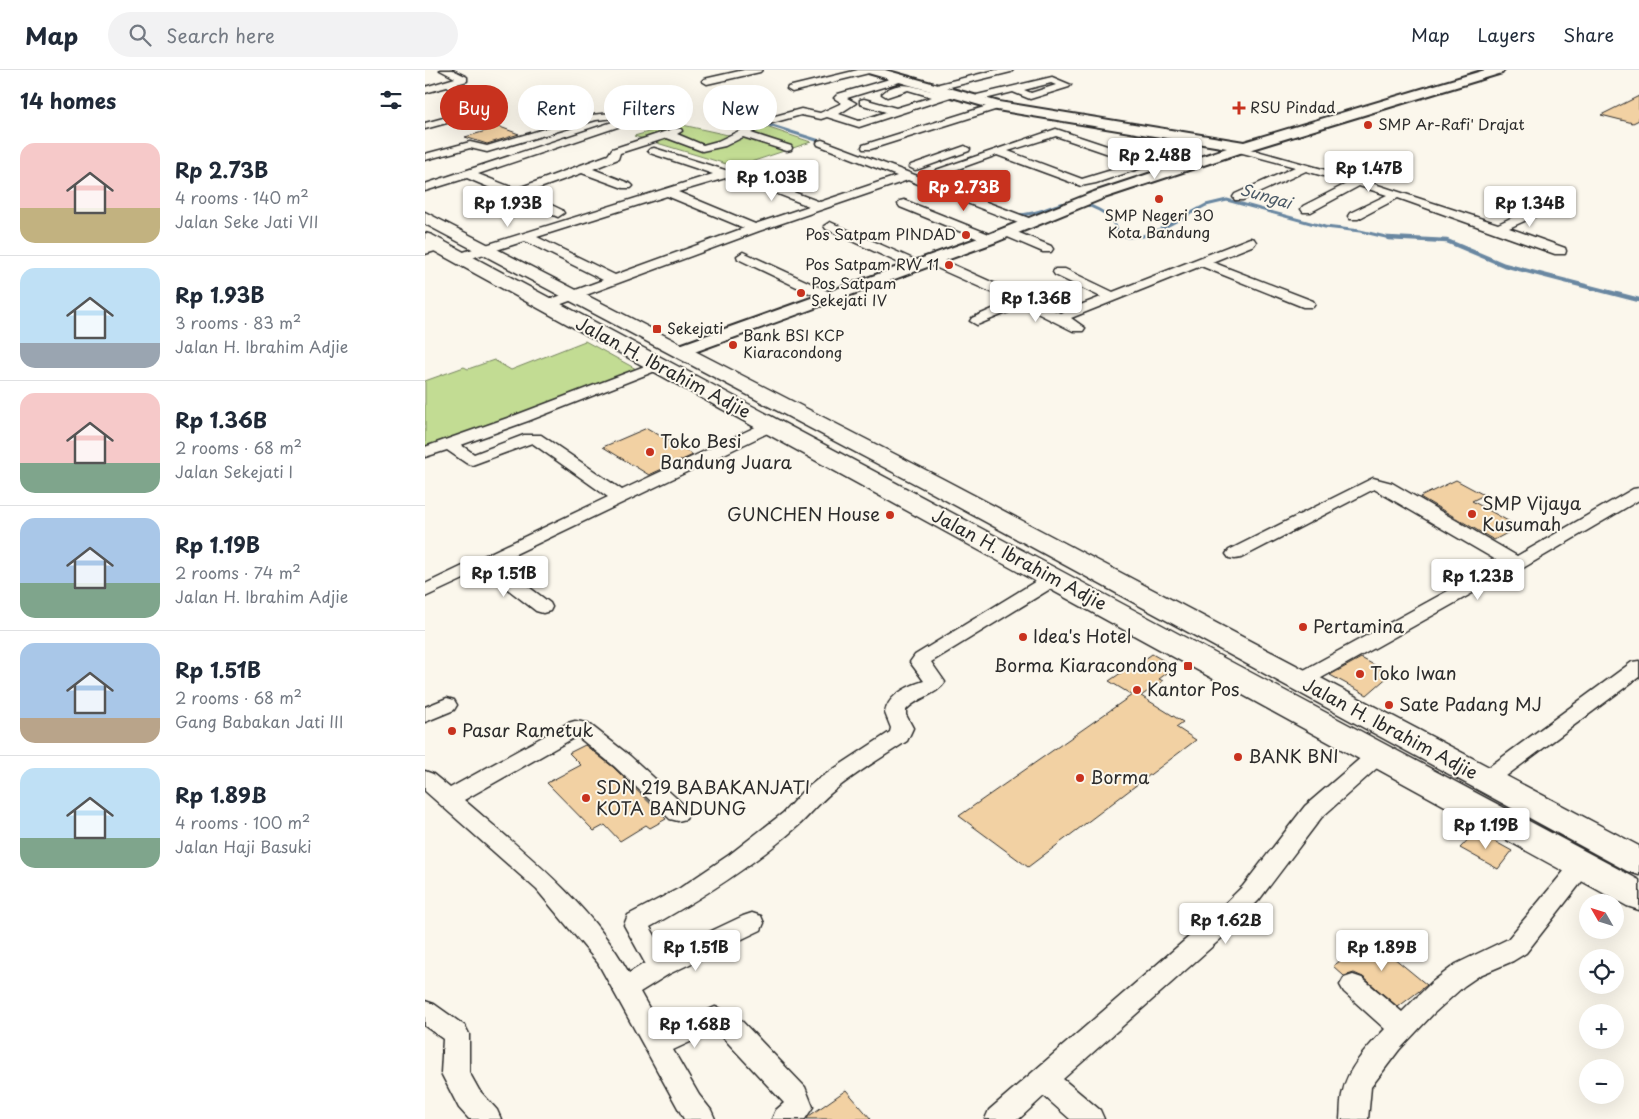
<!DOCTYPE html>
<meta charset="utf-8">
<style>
body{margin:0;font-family:"Playpen Sans",sans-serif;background:#f2f2f3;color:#1f2937;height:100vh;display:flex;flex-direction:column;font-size:19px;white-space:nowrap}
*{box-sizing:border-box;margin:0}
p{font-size:16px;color:#747a83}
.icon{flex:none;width:28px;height:28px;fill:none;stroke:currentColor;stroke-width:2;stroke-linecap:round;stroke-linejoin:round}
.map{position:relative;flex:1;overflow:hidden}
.side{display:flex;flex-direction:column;background:#fff;width:425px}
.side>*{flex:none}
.hud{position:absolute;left:15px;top:15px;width:475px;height:45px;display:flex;gap:10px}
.needle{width:32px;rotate:309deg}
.buttons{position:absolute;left:1154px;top:824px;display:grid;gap:10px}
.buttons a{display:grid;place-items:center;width:45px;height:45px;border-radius:50%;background:#fff;box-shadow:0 5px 20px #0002;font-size:25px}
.price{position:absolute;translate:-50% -42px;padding:0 11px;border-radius:5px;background:#fff;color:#222;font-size:16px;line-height:32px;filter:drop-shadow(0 1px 2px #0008)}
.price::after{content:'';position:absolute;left:50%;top:30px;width:15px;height:11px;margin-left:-8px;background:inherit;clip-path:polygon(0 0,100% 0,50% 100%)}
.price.active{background:#c8321e;color:#fff}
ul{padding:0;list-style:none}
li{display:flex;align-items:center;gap:15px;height:125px;padding:0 20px}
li+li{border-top:1px solid #e0e1e3}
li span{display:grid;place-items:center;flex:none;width:140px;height:100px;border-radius:15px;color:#555}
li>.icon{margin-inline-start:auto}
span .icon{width:60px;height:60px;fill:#fffc;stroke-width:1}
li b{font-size:21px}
h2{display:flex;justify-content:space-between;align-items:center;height:60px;padding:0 20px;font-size:21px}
.pill{padding:0 18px;border-radius:22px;background:#fff;box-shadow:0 5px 20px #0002;font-size:18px;line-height:45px}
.pill.active{background:#c8321e;color:#fff}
header{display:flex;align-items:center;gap:30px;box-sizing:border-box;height:70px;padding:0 25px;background:#fff;border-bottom:1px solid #e0e1e3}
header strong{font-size:24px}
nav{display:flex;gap:28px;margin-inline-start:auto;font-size:18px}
.search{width:350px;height:45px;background:#f2f2f3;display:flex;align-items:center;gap:12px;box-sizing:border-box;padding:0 18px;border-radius:28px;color:#747a83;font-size:19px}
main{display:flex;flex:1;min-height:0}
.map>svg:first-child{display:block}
.green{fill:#c2dc93;stroke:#76845f}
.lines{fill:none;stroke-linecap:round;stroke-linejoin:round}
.stream-far1{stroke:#6987a1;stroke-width:3}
.stream{stroke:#6987a1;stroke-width:4.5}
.building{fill:#f2d1a3;stroke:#2b2b2b}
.minor-casing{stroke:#2b2b2b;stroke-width:3}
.tertiary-casing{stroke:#2b2b2b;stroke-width:4}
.primary-casing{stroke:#2b2b2b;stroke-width:3}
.minor{fill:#fbf7ec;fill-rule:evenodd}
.tertiary{fill:#fbf7ec;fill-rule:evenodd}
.primary{fill:#fbf7ec;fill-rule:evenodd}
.poi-dot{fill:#c8321e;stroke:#fbf7ec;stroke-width:2}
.labels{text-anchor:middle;stroke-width:4;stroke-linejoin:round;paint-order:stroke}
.far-poi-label{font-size:15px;fill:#2b2b2b;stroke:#fbf7ec;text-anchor:start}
.far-water-label{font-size:16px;font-style:italic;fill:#4a5966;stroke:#fbf7ec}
.street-label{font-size:18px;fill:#2b2b2b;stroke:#fbf7ec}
.poi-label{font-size:18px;fill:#2b2b2b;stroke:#fbf7ec;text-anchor:start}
</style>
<header>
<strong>Map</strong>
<div class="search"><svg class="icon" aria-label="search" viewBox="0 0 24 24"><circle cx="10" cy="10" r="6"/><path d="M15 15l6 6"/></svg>Search here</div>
<nav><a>Map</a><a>Layers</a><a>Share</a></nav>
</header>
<main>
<section class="side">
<h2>14 homes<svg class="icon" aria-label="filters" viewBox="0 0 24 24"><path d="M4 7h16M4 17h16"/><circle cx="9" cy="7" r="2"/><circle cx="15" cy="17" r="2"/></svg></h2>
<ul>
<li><span style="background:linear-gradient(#f6c9c9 65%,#c2b280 0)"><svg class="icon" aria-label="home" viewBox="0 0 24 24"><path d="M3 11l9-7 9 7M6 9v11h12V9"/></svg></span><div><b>Rp 2.73B</b><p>4 rooms · 140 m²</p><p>Jalan Seke Jati VII</p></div></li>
<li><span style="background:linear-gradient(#bfe0f5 75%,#9aa5b1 0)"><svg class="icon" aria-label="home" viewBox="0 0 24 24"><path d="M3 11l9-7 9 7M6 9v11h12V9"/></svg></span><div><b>Rp 1.93B</b><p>3 rooms · 83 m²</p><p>Jalan H. Ibrahim Adjie</p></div></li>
<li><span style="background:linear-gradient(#f6c9c9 70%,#7fa58c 0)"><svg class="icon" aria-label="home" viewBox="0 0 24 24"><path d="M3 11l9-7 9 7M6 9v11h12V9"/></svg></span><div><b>Rp 1.36B</b><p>2 rooms · 68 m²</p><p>Jalan Sekejati I</p></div></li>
<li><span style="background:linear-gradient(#a9c7e8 65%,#7fa58c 0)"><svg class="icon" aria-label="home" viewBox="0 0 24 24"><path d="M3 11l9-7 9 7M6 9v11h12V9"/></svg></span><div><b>Rp 1.19B</b><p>2 rooms · 74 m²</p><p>Jalan H. Ibrahim Adjie</p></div></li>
<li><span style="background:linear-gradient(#a9c7e8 75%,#b9a48a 0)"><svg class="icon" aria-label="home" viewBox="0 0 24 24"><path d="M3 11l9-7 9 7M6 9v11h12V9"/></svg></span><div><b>Rp 1.51B</b><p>2 rooms · 68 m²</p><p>Gang Babakan Jati III</p></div></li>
<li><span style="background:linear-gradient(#bfe0f5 70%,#7fa58c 0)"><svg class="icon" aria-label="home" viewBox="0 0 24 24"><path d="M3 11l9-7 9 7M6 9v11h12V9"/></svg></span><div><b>Rp 1.89B</b><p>4 rooms · 100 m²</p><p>Jalan Haji Basuki</p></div></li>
</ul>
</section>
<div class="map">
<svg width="1214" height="1049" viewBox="0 0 1214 1049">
<rect width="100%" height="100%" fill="#fbf7ec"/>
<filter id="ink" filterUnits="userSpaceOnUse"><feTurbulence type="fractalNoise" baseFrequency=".02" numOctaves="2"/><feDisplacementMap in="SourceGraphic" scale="10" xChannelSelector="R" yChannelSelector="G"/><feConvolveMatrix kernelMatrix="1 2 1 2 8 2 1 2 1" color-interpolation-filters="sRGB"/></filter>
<g filter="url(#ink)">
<path class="green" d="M 253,54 L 303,65 L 341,57 L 386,72 L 311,97 L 209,66 Z
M 160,271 L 213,300 L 0,380 L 0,311 L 39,297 L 43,299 L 69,290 L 86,300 Z"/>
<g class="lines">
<path class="stream-far1" d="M 341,54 L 401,73
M 589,145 C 625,146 637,120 674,140 C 684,145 690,152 693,163 L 702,167 L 718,166 L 738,158 L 781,135 L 802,130 L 900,157 L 935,161 L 965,168 L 982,169"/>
<path class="stream" d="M 963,168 L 1022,171 L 1079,195 L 1214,230"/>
</g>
<path class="building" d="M 1214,26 L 1214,50 L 1208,53 L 1176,45 Z
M 75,57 L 94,64 L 62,74 L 40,67 Z
M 222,358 L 268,385 L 224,405 L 178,377 Z
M 1031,410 L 1059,425 L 1047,431 L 1094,457 L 1069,470 L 995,427 Z
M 727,584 L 750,597 L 734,609 L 738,611 L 716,626 L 758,652 L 751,657 L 771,670 L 603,797 L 534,746 L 707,625 L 684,611 L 709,594 L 712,595 Z
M 936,588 L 966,604 L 942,625 L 905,605 Z
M 160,675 L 188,697 L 241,749 L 225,758 L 221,755 L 195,771 L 180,755 L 169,761 L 122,713 L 156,695 L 144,683 Z
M 1051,761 L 1087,781 L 1073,799 L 1035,778 Z
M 946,869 L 1002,915 L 973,937 L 938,907 L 929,903 L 919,906 L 908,896 Z
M 421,1020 L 446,1049 L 382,1049 L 384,1046 Z"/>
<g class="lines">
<g class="minor-casing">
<path id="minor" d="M 15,0 L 28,0 L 42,7 L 42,11 L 32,14 L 81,35 L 80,37 L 0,59 L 0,53 L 66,35 L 22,17 L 0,23 L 0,17 L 30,8 Z
M 319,0 L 337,0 L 335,2 L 282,14 L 277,11 L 279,9 Z
M 433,0 L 450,0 L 448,2 L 367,22 L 362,19 L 363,17 Z
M 571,0 L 588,0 L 586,2 L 517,19 L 512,16 L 514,14 Z
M 475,6 L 480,9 L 478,11 L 422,28 L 431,33 L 414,44 L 434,51 L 461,42 L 435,34 L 435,30 L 439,29 L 471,38 L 507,27 L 483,20 L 462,27 L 457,24 C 479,3 502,27 525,21 L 530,24 L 529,26 L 434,57 L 402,47 L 396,49 L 376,45 L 347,53 L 326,63 L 366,76 L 367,78 L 366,80 L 362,81 L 318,67 L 300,76 L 277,81 L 242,68 L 195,83 L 193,89 L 168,99 L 206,114 L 208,116 L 206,118 L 198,118 L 157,103 L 101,123 L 137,140 L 139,143 L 133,147 L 42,108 L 0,121 L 0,114 L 245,33 L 249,34 L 249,38 L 53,104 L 91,119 L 183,85 L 187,79 L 248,59 L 256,59 L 257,61 L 252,64 L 278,75 L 293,71 L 339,49 L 376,39 L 395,43 L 417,33 L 409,28 L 413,24 Z
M 627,7 L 646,15 L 644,17 L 605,29 L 588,22 L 556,30 L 551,27 L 552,25 ZM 626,13 L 631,15 L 606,23 L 599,20 Z
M 572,33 L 577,36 L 576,38 L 446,79 L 438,79 L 437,77 L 438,75 Z
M 197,42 L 202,45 L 201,47 L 171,50 L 62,82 L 45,78 L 0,90 L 0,84 L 45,72 L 62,76 L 166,45 Z
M 631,59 L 715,87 L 750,75 L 755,78 L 725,91 L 725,95 L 671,113 L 656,116 L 572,85 L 519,104 L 515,105 L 509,102 L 511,100 ZM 631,66 L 710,93 L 657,109 L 583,81 Z
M 397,70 L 609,150 L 611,153 L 609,156 L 601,156 L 483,110 L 334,161 L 123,239 L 116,235 L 118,232 L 178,210 L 100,171 L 34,192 L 28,188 L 29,185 L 288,104 L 225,83 L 223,81 L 225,79 L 229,78 L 300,100 L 315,102 L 395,132 L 472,106 L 393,75 L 392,73 L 393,71 ZM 304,107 L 309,107 L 384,136 L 330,154 L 253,122 ZM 242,126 L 319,158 L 190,205 L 112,167 Z
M 540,76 L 545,79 L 544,81 L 494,99 L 490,100 L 484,97 L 486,95 Z
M 814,76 L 937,110 L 1073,154 L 1122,131 L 1130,131 L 1132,134 L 1130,137 L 1084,158 L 1140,178 L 1141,181 L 1140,184 L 1130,184 L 973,128 L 933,149 L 925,149 L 923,146 L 925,143 L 962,125 L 934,116 L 886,142 L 878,142 L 876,139 L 878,136 L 923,113 L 881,101 L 818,130 L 810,130 L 808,127 L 810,124 L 870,97 L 810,81 L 809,79 Z
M 479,130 L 569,166 L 571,169 L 569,172 L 561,172 L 475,137 L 473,134 L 475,131 Z
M 405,152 L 497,193 L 499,196 L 492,200 L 487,199 L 401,159 L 399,156 Z
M 582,158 L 626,176 L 628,179 L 626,182 L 618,182 L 578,165 L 576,162 Z
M 825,168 L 829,169 L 831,172 L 829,175 L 787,192 L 888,231 L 890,234 L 888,237 L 878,237 L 776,196 L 646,248 L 660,258 L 658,261 L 648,261 L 598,236 L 552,255 L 545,251 L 547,248 L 586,231 L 501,193 L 500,190 L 501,187 L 511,187 L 635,243 L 676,227 L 630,205 L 628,202 L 630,199 L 640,199 L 688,222 Z
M 13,172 L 17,173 L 19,176 L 17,179 L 0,184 L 0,176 Z
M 318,182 L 409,224 L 411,227 L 404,231 L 399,230 L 313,189 L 312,186 Z
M 233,291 L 238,292 L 240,295 L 238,298 L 103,351 L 36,375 L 49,384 L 99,365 L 116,365 L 197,420 L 339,353 L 351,353 L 353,356 L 351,359 L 72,493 L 125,533 L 127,537 L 125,541 L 118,543 L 111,541 L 58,500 L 0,527 L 0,514 L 183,427 L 107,373 L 47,395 L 41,393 L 22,380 L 0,387 L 0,377 L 91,345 Z
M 948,408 L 967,413 L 1092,486 L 1208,419 L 1214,418 L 1214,430 L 1098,498 L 1053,520 L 882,616 L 875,618 L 868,616 L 865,611 L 868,606 L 1039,512 L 1078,494 L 949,419 L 816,488 L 810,489 L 804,488 L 801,484 L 804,480 Z
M 628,503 L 635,505 L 637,509 L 635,513 L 506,592 L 520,612 C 512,625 493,627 481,640 L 481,645 L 488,658 L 482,671 C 456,688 429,704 406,723 C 394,733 385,745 373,756 C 328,796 277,828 225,857 L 240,883 L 318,846 L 327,843 L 336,846 L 339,853 L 336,860 L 244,904 L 215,922 L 237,961 L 290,937 L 310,944 L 380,1017 L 388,1037 L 380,1049 L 347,1049 L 351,1040 L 359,1033 L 291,960 L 248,980 L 274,1025 L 286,1040 L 290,1049 L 259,1049 L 173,893 L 112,820 L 0,721 L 0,701 L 8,704 L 25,718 L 143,653 L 150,651 L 163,653 L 205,686 L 261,737 L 264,743 L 261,749 L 253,751 L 245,749 L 189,696 L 152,666 L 39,730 C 99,782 165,833 204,903 L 220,893 L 199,855 L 203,845 L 255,818 L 304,785 L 358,743 L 376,723 L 392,710 L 465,662 L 466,658 L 460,643 C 463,625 483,616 499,611 L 485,592 L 490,585 L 621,505 Z
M 1214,591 L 1214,607 L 1069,715 L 1061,718 L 1053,715 L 1050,710 L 1053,705 L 1207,592 Z
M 22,628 L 29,630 L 32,635 L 29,640 L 0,652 L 0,637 Z
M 953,678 L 961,680 L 964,685 L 961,690 L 896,748 L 834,830 L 799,866 L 638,1009 L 675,1040 L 679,1049 L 645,1049 L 619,1026 L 594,1049 L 560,1049 L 564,1040 L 781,852 L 818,816 L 880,736 L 945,680 Z
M 1157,786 L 1165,789 L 1169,795 L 1165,801 L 1101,883 L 1088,891 L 1055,905 L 1039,916 L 1008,944 L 974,980 L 946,1017 L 943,1049 L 915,1049 C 916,1040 915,1030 918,1021 C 923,997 944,976 960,959 L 919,922 L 915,915 L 919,908 L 928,905 L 937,908 L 977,942 L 1006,913 L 1031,894 L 1083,869 L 1149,789 Z
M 0,931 L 9,934 L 40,956 L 44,964 L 44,1002 L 54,1020 L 72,1040 L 76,1049 L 44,1049 L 34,1038 L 16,1003 L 18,969 L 0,956 Z"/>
</g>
<g class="tertiary-casing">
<path id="tertiary" d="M 441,0 L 460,0 L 574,32 L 819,72 L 1060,0 L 1079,0 L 1077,3 L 827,79 L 679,128 L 571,172 L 261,285 L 255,287 L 249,285 L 246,281 L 249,277 L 559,166 L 669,122 L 802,78 L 572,40 L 443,3 Z"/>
</g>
<g class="primary-casing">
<path id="primary" d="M 0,142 L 518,409 L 1214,776 L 1214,805 L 1202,801 L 500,419 L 0,154 Z
M 0,163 L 7,165 L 1214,810 L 1214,840 L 1202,836 L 0,176 Z"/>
</g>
<use href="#minor" class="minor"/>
<use href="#tertiary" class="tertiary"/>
<use href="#primary" class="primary"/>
</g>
</g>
<g class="poi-dot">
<path d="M811.5 30.5h5v5h5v5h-5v5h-5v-5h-5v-5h5z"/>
<circle cx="943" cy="55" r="5"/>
<circle cx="734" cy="129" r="5"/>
<circle cx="541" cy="165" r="5"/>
<circle cx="524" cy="195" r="5"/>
<circle cx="376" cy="223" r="5"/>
<rect x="227" y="254" width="10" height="10" rx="2.5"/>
<circle cx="308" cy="275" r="5"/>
<circle cx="225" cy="382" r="5"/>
<circle cx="1047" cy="444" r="5"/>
<circle cx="465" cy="445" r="5"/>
<circle cx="878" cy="557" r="5"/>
<circle cx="598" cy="567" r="5"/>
<rect x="758" y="591" width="10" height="10" rx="2.5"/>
<circle cx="935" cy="604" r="5"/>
<circle cx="712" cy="620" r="5"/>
<circle cx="964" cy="635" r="5"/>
<circle cx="27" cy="661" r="5"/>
<circle cx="813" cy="687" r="5"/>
<circle cx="655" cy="708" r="5"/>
<circle cx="161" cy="728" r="5"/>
</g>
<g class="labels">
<g class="far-poi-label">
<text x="825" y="43">RSU Pindad</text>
<text x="953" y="60">SMP Ar-Rafi' Drajat</text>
<text x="734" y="151" text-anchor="middle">SMP Negeri 30<tspan x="734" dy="17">Kota Bandung</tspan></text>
<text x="531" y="170" text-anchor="end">Pos Satpam PINDAD</text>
<text x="514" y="200" text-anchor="end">Pos Satpam RW 11</text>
<text x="386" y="219">Pos Satpam<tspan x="386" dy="17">Sekejati IV</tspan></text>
<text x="242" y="264">Sekejati</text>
<text x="318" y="271">Bank BSI KCP<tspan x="318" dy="17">Kiaracondong</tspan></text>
</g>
<g class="far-water-label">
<text transform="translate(841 126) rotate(16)" y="6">Sungai</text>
</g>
<g class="street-label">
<text transform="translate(238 298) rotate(28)" y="6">Jalan H. Ibrahim Adjie</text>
<text transform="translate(594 490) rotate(28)" y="6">Jalan H. Ibrahim Adjie</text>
<text transform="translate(965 659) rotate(28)" y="6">Jalan H. Ibrahim Adjie</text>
</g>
<g class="poi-label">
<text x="235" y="378">Toko Besi<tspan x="235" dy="21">Bandung Juara</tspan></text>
<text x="1057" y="440">SMP Vijaya<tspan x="1057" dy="21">Kusumah</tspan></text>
<text x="455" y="451" text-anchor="end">GUNCHEN House</text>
<text x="888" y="563">Pertamina</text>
<text x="608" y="573">Idea's Hotel</text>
<text x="753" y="602" text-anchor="end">Borma Kiaracondong</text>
<text x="945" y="610">Toko Iwan</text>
<text x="722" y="626">Kantor Pos</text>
<text x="974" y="641">Sate Padang MJ</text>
<text x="37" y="667">Pasar Rametuk</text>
<text x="823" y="693">BANK BNI</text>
<text x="665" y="714">Borma</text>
<text x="171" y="724">SDN 219 BABAKANJATI<tspan x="171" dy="21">KOTA BANDUNG</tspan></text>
</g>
</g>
</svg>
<div class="buttons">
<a><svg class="needle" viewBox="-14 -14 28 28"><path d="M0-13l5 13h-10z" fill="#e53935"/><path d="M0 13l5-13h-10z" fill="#747a83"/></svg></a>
<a><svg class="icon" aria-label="locate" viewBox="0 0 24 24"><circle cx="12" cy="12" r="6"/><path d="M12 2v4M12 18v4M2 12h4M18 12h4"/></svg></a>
<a>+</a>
<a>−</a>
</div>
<b class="price" style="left:730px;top:110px">Rp 2.48B</b>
<b class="price" style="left:944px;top:123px">Rp 1.47B</b>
<b class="price" style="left:347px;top:132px">Rp 1.03B</b>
<b class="price active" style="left:539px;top:142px">Rp 2.73B</b>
<b class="price" style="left:83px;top:158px">Rp 1.93B</b>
<b class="price" style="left:1105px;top:158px">Rp 1.34B</b>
<b class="price" style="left:611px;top:253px">Rp 1.36B</b>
<b class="price" style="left:79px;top:528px">Rp 1.51B</b>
<b class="price" style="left:1053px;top:531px">Rp 1.23B</b>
<b class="price" style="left:1061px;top:780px">Rp 1.19B</b>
<b class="price" style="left:801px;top:875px">Rp 1.62B</b>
<b class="price" style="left:271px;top:902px">Rp 1.51B</b>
<b class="price" style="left:957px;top:902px">Rp 1.89B</b>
<b class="price" style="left:270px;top:979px">Rp 1.68B</b>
<div class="hud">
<a class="pill active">Buy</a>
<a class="pill">Rent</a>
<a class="pill">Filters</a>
<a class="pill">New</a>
</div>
</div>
</main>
